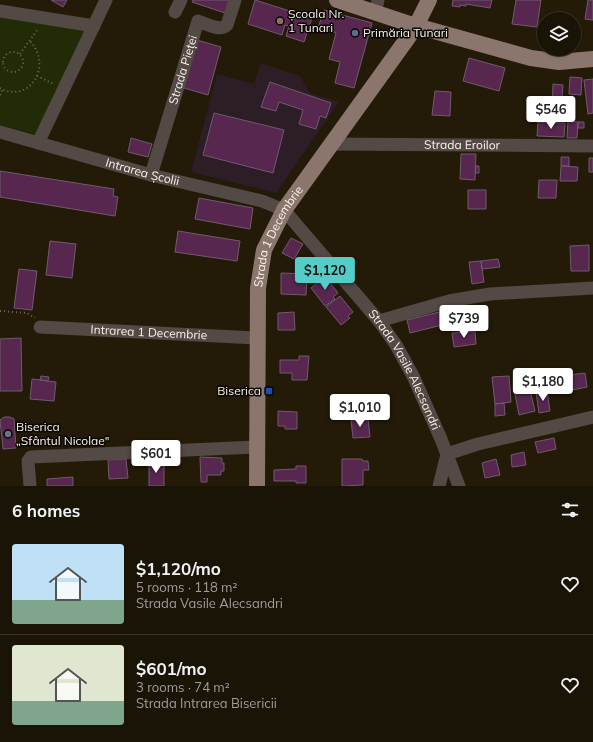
<!DOCTYPE html>
<meta charset="utf-8">
<style>
body{margin:0;font-family:Mulish,sans-serif;background:#272114;color:#f1f3f6;height:100vh;display:flex;flex-direction:column;font-size:15px;white-space:nowrap}
*{box-sizing:border-box;margin:0}
p{font-size:13px;color:#9f9e9b}
.icon{flex:none;width:22px;height:22px;fill:none;stroke:currentColor;stroke-width:2;stroke-linecap:round;stroke-linejoin:round}
.map{position:relative;height:486px;overflow:hidden}
.panel{display:flex;flex-direction:column;background:#1a1406;flex:1}
.panel>*{flex:none}
.tools{position:absolute;left:537px;top:12px;display:grid;gap:8px}
.tools a{display:grid;place-items:center;width:44px;height:44px;border-radius:50%;background:#1a1406;box-shadow:0 1px 3px #0004,0 0 0 1px #383328;font-size:20px}
.price{position:absolute;translate:-50% -34px;padding:0 9px;border-radius:4px;background:#fff;color:#222;font-size:13px;line-height:26px;filter:drop-shadow(0 1px 2px #0008)}
.price::after{content:'';position:absolute;left:50%;top:24px;width:12px;height:9px;margin-left:-6px;background:inherit;clip-path:polygon(0 0,100% 0,50% 100%)}
.price.on{background:#54cdc8;color:#111}
ul{padding:0;list-style:none}
li{display:flex;align-items:center;gap:12px;height:100px;padding:0 12px}
li+li{border-top:1px solid #383328}
li span{display:grid;place-items:center;flex:none;width:112px;height:80px;border-radius:4px;color:#555}
li>.icon{margin-inline-start:auto}
span .icon{width:48px;height:48px;fill:#fffc;stroke-width:1}
li b{font-size:17px}
h2{display:flex;justify-content:space-between;align-items:center;height:48px;padding:0 12px;font-size:17px}
.map>svg:first-child{display:block}
.education{fill:#2d1d27}
.green{fill:#212b05}
.building{fill:#572750;stroke:#6e5c6b}
.lines{fill:none;stroke-linecap:round;stroke-linejoin:round}
.path{stroke:#726a5a;stroke-width:2;stroke-dasharray:1 3;stroke-linecap:butt}
.minor{stroke:#534945;stroke-width:13}
.major{stroke:#8b766e;stroke-width:16}
.education-dot{fill:#8d6e63;stroke:#090602;stroke-width:1.5}
.service-dot{fill:#5c6f8a;stroke:#090602;stroke-width:1.5}
.transit-dot{fill:#1a4fb4;stroke:#090602;stroke-width:1.5}
.worship-dot{fill:#6b7280;stroke:#090602;stroke-width:1.5}
.labels{text-anchor:middle;stroke-width:3;stroke-linejoin:round;paint-order:stroke}
.poi-label{font-size:12px;fill:#fbf4e9;stroke:#090602;text-anchor:start}
.street-label{font-size:12px;fill:#fbf4e9;stroke:#090602}
</style>
<div class="map">
<svg width="593" height="486" viewBox="0 0 593 486">
<rect width="100%" height="100%" fill="#231a08"/>
<path class="education" d="M 261,63 L 300,76 L 310,93 L 339,102 L 276,193 L 191,172 L 217,74 L 254,84 Z"/>
<path class="green" d="M 0,15 L 84,31 L 36,135 L 0,125 Z"/>
<path class="building" d="M 51,0 L 67,0 L 63,7 Z
M 193,0 L 229,0 L 225,13 L 192,2 Z
M 255,0 L 312,18 L 304,42 L 286,36 L 289,26 L 285,25 L 282,35 L 248,24 Z
M 453,0 L 492,0 L 490,8 L 466,4 L 466,6 L 460,5 L 460,7 L 452,6 Z
M 516,0 L 541,0 L 537,27 L 512,24 Z
M 588,0 L 593,0 L 593,20 L 585,19 Z
M 324,10 L 372,23 L 354,88 L 335,83 L 340,62 L 329,59 L 336,33 L 318,28 Z
M 197,40 L 221,47 L 208,95 L 184,88 Z
M 469,58 L 505,68 L 499,91 L 463,81 Z
M 570,77 L 582,78 L 581,95 L 569,94 Z
M 593,79 L 593,113 L 588,114 L 584,80 Z
M 270,82 L 331,103 L 326,118 L 320,116 L 316,129 L 299,124 L 303,110 L 279,102 L 276,111 L 261,107 Z
M 553,84 L 563,85 L 561,112 L 552,112 Z
M 435,91 L 451,92 L 450,116 L 432,115 Z
M 214,113 L 284,130 L 273,173 L 203,155 Z
M 568,121 L 578,122 L 577,138 L 567,138 Z
M 538,122 L 565,123 L 564,137 L 537,136 Z
M 578,122 L 584,122 L 584,128 L 578,128 Z
M 131,138 L 152,144 L 148,157 L 128,152 Z
M 461,154 L 476,154 L 475,180 L 460,179 Z
M 561,157 L 569,157 L 569,166 L 561,166 Z
M 589,158 L 593,158 L 593,172 L 589,172 Z
M 476,166 L 479,166 L 479,173 L 475,173 Z
M 561,166 L 578,167 L 577,181 L 560,181 Z
M 0,171 L 114,189 L 113,196 L 118,197 L 115,216 L 0,197 Z
M 539,180 L 557,180 L 556,198 L 538,198 Z
M 468,190 L 486,190 L 486,209 L 468,209 Z
M 199,198 L 253,208 L 250,229 L 195,219 Z
M 178,231 L 240,241 L 237,261 L 175,252 Z
M 291,238 L 303,244 L 294,259 L 282,253 Z
M 50,241 L 76,244 L 72,278 L 46,275 Z
M 589,245 L 589,271 L 571,271 L 570,246 Z
M 498,259 L 500,267 L 482,269 L 481,261 Z
M 481,261 L 484,282 L 472,284 L 469,262 Z
M 19,269 L 37,271 L 32,310 L 14,308 Z
M 281,273 L 307,274 L 306,295 L 281,294 Z
M 325,276 L 338,293 L 333,297 L 335,299 L 325,306 L 311,288 Z
M 340,296 L 353,312 L 348,316 L 350,318 L 341,325 L 326,307 Z
M 294,312 L 295,330 L 278,330 L 278,313 Z
M 439,312 L 442,325 L 410,333 L 407,320 Z
M 475,331 L 476,344 L 454,347 L 452,333 Z
M 21,338 L 22,391 L 0,391 L 0,339 Z
M 299,356 L 309,356 L 307,380 L 292,380 L 292,373 L 280,373 L 280,360 L 299,360 Z
M 585,373 L 587,387 L 572,390 L 569,375 Z
M 41,376 L 49,377 L 48,381 L 40,380 Z
M 509,376 L 511,402 L 495,404 L 492,377 Z
M 32,379 L 56,382 L 54,401 L 30,399 Z
M 529,386 L 535,411 L 519,415 L 514,389 Z
M 547,391 L 550,411 L 539,413 L 536,392 Z
M 504,403 L 505,415 L 495,416 L 495,404 Z
M 278,411 L 297,412 L 297,429 L 285,429 L 285,426 L 278,426 Z
M 4,417 L 10,417 L 14,419 L 16,448 L 3,449 L 0,420 Z
M 368,418 L 370,437 L 353,438 L 351,419 Z
M 554,438 L 556,449 L 538,453 L 535,442 Z
M 524,452 L 526,465 L 512,467 L 511,455 Z
M 200,457 L 222,458 L 222,463 L 224,463 L 224,471 L 221,471 L 221,475 L 207,475 L 207,482 L 201,482 Z
M 126,459 L 128,478 L 109,479 L 108,460 Z
M 342,459 L 362,459 L 363,461 L 368,461 L 369,470 L 363,470 L 363,485 L 342,486 Z
M 496,459 L 500,475 L 485,478 L 482,463 Z
M 149,462 L 164,462 L 164,486 L 149,486 Z
M 296,466 L 306,466 L 306,483 L 296,483 L 296,481 L 274,481 L 274,470 L 296,469 Z
M 73,477 L 73,486 L 47,486 L 47,479 Z"/>
<g class="lines">
<path class="path" d="M3 62a10 10 0 1 1 20 0a10 10 0 1 1-20 0Z
M 20,54 L 38,29
M 37,76 L 54,84
M 0,88 C 28,104 54,67 30,41
M 0,95 L 3,89
M 0,311 L 27,313 L 35,318"/>
<g class="minor">
<path d="M 0,11 L 94,26"/>
<path d="M 175,12 L 181,0"/>
<path d="M 375,13 L 378,0"/>
<path id="s1" d="M 0,132 L 151,175 L 262,201 L 284,210 L 379,321 L 396,345 L 413,376 L 441,439 L 459,486"/>
<path d="M 38,143 L 106,0"/>
<path id="s2" d="M 331,144 L 593,146"/>
<path id="s3" d="M 151,175 L 198,21 C 206,24 220,32 227,25 L 235,0"/>
<path d="M 379,321 L 449,301 L 490,294 L 593,288"/>
<path id="s4" d="M 40,327 L 258,338"/>
<path d="M 30,486 L 28,461 L 31,457 L 257,447"/>
<path d="M 439,486 L 447,454 L 478,444 L 593,417"/>
</g>
<g class="major">
<path d="M 337,0 L 416,26 L 531,58 L 559,62 L 593,59"/>
<path id="s5" d="M 257,486 L 258,288 L 264,250 L 284,210 L 407,39 L 416,26 L 429,0"/>
</g>
</g>
<circle class="education-dot" cx="280" cy="21" r="4"/>
<circle class="service-dot" cx="355" cy="33" r="4"/>
<rect class="transit-dot" x="265" y="387" width="8" height="8" rx="2"/>
<circle class="worship-dot" cx="8" cy="434" r="4"/>
<g class="labels">
<g class="poi-label">
<text x="288" y="18">Școala Nr.<tspan x="288" dy="14">1 Tunari</tspan></text>
<text x="363" y="37">Primăria Tunari</text>
<text x="261" y="395" text-anchor="end">Biserica</text>
<text x="16" y="431">Biserica<tspan x="16" dy="14">„Sfântul Nicolae"</tspan></text>
</g>
<g class="street-label">
<text dy="4" stroke="none"><textPath href="#s3" startOffset="110">Strada Pieței</textPath></text>
<text dy="4" stroke="none"><textPath href="#s2" startOffset="131">Strada Eroilor</textPath></text>
<text dy="4" stroke="none"><textPath href="#s1" startOffset="148">Intrarea Școlii</textPath></text>
<text dy="4" stroke="none"><textPath href="#s5" startOffset="254">Strada 1 Decembrie</textPath></text>
<text dy="4" stroke="none"><textPath href="#s4" startOffset="109">Intrarea 1 Decembrie</textPath></text>
<text dy="4" stroke="none"><textPath href="#s1" startOffset="496">Strada Vasile Alecsandri</textPath></text>
</g>
</g>
</svg>
<div class="tools">
<a><svg class="icon" aria-label="layers" viewBox="0 0 24 24"><path d="M12 4l9 5-9 5-9-5zM3 14l9 5 9-5"/></svg></a>
</div>
<b class="price" style="left:551px;top:130px">$546</b>
<b class="price on" style="left:325px;top:291px">$1,120</b>
<b class="price" style="left:464px;top:339px">$739</b>
<b class="price" style="left:543px;top:402px">$1,180</b>
<b class="price" style="left:360px;top:428px">$1,010</b>
<b class="price" style="left:156px;top:474px">$601</b>
</div>
<section class="panel">
<h2>6 homes<svg class="icon" aria-label="filters" viewBox="0 0 24 24"><path d="M4 7h16M4 17h16"/><circle cx="9" cy="7" r="2"/><circle cx="15" cy="17" r="2"/></svg></h2>
<ul>
<li><span style="background:linear-gradient(#bfe0f5 70%,#7fa58c 0)"><svg class="icon" aria-label="home" viewBox="0 0 24 24"><path d="M3 11l9-7 9 7M6 9v11h12V9"/></svg></span><div><b>$1,120/mo</b><p>5 rooms · 118 m²</p><p>Strada Vasile Alecsandri</p></div><svg class="icon" aria-label="heart" viewBox="0 0 24 24"><path d="M12 20l-8-8c-3-5 5-10 8-4 3-6 11-1 8 4z"/></svg></li>
<li><span style="background:linear-gradient(#dfe7d0 70%,#7fa58c 0)"><svg class="icon" aria-label="home" viewBox="0 0 24 24"><path d="M3 11l9-7 9 7M6 9v11h12V9"/></svg></span><div><b>$601/mo</b><p>3 rooms · 74 m²</p><p>Strada Intrarea Bisericii</p></div><svg class="icon" aria-label="heart" viewBox="0 0 24 24"><path d="M12 20l-8-8c-3-5 5-10 8-4 3-6 11-1 8 4z"/></svg></li>
</ul>
</section>
